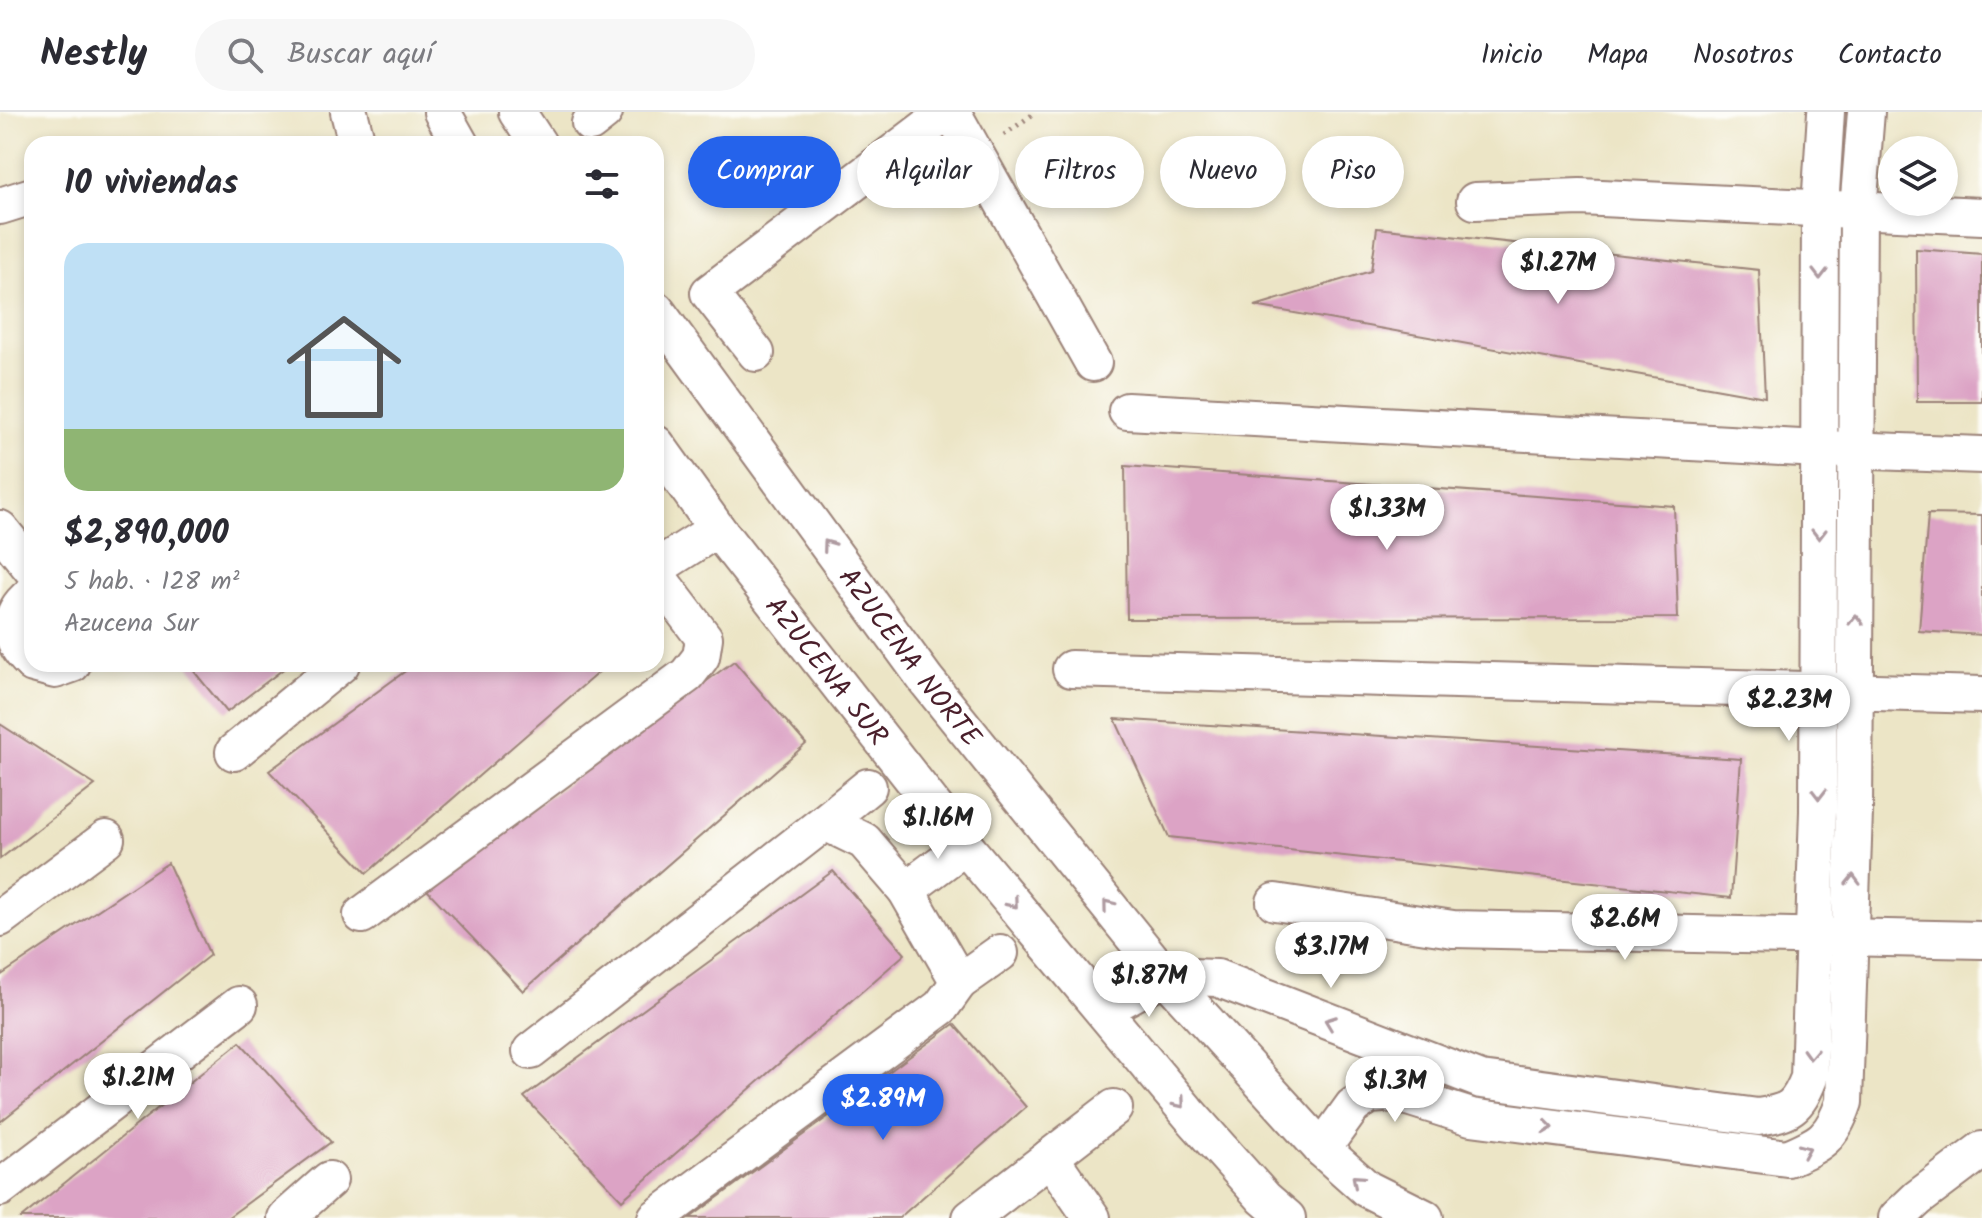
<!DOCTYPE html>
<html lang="es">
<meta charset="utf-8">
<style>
body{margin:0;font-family:Kalam,sans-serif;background:#f7f7f7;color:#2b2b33;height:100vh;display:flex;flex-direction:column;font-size:30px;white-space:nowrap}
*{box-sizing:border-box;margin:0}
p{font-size:26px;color:#7c7c81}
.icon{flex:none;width:44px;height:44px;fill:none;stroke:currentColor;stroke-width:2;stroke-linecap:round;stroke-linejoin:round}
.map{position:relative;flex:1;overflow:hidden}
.details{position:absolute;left:24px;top:24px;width:640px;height:536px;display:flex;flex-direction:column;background:#fff;border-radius:24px;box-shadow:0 4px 12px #0003}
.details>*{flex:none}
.top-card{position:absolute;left:688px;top:24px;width:760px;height:72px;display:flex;gap:16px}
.controls{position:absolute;left:1878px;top:24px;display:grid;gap:16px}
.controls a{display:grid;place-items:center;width:80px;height:80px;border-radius:50%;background:#fff;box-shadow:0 4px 12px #0003;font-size:40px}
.price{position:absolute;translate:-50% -68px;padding:0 18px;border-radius:28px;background:#fff;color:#222;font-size:26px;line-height:52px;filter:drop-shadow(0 2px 4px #0008)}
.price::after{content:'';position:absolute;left:50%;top:48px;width:24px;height:18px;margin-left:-12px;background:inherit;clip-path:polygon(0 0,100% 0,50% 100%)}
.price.selected{background:#2563eb;color:#fff}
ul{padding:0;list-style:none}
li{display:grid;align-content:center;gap:16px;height:424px;padding:0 40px}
li span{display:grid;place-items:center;height:248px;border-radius:24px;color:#555}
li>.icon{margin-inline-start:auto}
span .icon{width:144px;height:144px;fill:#fffc;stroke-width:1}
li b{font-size:34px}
h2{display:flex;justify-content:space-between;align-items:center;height:96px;padding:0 40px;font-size:34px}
.chip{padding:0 28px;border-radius:36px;background:#fff;box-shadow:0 4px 12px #0003;font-size:28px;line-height:72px}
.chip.selected{background:#2563eb;color:#fff}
header{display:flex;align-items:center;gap:48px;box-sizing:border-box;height:112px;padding:0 40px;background:#fff;border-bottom:2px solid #e1e1e2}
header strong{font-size:38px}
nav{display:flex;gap:44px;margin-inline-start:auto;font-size:28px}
.search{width:560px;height:72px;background:#f7f7f7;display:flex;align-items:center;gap:20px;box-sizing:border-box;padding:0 28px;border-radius:44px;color:#7c7c81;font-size:30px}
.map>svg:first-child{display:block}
.building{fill:#dca3c5}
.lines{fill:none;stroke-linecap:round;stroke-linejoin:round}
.minor-casing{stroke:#9b8278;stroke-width:40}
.path{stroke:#9b8278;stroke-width:5;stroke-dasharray:2 6;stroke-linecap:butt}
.minor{stroke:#fff;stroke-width:36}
.oneway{stroke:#ae9aa0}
.labels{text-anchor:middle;stroke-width:7;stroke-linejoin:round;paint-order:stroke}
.street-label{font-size:28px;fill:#4a1f2b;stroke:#fdfcf7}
</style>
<header>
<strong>Nestly</strong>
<div class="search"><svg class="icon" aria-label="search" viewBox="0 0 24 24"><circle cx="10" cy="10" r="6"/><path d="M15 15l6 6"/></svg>Buscar aquí</div>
<nav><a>Inicio</a><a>Mapa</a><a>Nosotros</a><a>Contacto</a></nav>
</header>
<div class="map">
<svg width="1982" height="1106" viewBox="0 0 1982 1106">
<rect width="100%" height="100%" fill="#fdfcf7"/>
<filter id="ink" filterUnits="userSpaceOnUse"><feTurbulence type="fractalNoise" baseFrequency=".0125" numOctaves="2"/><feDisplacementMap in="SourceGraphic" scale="16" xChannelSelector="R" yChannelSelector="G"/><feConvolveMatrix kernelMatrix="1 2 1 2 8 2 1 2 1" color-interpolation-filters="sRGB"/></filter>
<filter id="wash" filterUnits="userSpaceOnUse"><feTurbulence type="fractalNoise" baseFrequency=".006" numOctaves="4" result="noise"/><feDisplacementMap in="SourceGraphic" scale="32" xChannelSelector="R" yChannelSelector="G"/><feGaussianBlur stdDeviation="1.8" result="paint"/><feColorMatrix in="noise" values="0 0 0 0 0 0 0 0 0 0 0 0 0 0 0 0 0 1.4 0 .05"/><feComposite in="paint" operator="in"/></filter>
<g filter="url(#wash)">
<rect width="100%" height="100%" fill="#ece5c6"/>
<g id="blocks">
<path class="building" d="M 1377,116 L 1759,158 L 1765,285 L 1255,194 L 1371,159 Z
M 1916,137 L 1982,142 L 1982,290 L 1917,290 Z
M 1125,354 L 1674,394 L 1678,506 L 1127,507 Z
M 1928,402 L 1982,403 L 1982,523 L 1919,519 Z
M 734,549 L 806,632 L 523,879 L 425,776 Z
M 188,552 L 290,552 L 227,600 Z
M 415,552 L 608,552 L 367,761 L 269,659 Z
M 1115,607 L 1741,647 L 1731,786 L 1169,725 Z
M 0,612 L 95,673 L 0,747 Z
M 168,751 L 210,843 L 0,1010 L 0,864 Z
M 833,759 L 905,842 L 622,1088 L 524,985 Z
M 954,912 L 1026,995 L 899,1106 L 690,1106 Z
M 240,930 L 331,1030 L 227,1106 L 21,1106 Z"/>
</g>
</g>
<g filter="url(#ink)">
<use href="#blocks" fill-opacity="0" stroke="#9b8278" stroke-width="2"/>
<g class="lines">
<g class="minor-casing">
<g id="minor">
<path d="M 349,0 L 357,32"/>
<path d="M 442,0 L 460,32"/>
<path d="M 517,0 L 538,32"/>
<path d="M 952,0 L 1093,251"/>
<path d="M 590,11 L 604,0"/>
<path d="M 1475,89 L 1580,85 L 1982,104"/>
<path d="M 0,94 L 32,84"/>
<path id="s1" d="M 656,198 L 926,568 L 1165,864 L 1322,1037 L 1367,1077 L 1425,1106"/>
<path d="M 756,241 L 709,181 L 947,0"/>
<path d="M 1127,299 L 1819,337 L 1982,343"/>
<path id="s2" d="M 656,332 L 717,417 L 965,734 L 1190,1003 L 1264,1086 L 1287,1106"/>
<path d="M 0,417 L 32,457"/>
<path d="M 656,456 L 717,417"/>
<path d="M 32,482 C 5,503 8,529 32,551"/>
<path d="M 33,552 L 55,558 L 72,552"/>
<path d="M 1071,557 L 1982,583"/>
<path d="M 234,640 L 341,552"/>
<path d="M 825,710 L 868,675"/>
<path d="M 906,778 L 965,734"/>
<path d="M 1275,790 L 1453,817 L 1982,828"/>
<path d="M 362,803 L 687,563 L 701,545 L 704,526 L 656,463"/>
<path d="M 0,806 L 106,727"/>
<path d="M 959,870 L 1000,841"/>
<path d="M 1103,898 L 1165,864 L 1217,866 L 1481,968 L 1758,1005 C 1790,1000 1797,996 1809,966 L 1818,699 L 1820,96 L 1826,0"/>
<path d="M 531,939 L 825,710 L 864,729 L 906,778 L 959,870 L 941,895 L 656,1106"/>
<path d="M 1322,1037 L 1353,994 L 1370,983 L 1395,981 L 1471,1005 L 1787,1046 C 1821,1032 1832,1026 1844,990 L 1854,700 L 1858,98 L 1866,0"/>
<path d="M 1050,1045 L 1092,1106"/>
<path d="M 0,1076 L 239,893"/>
<path d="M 286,1106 L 329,1068"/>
<path d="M 971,1106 L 1114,996"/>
<path d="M 1897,1106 L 1918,1086 L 1982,1038"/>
</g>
</g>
<path class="path" d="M 1004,23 L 1036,0"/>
<use href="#minor" class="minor"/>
</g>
<defs><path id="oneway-chevron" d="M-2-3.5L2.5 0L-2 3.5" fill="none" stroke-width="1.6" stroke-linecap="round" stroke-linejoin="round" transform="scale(2)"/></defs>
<g class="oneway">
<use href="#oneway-chevron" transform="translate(1820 162) rotate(90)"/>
<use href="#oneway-chevron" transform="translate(1819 422) rotate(90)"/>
<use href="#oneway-chevron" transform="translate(828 433) rotate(-126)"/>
<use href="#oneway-chevron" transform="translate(1856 508) rotate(-90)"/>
<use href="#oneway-chevron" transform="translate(1819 682) rotate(90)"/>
<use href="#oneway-chevron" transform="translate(1853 768) rotate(-89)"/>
<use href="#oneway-chevron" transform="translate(1013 791) rotate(50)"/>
<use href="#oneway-chevron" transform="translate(1108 793) rotate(-129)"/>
<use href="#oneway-chevron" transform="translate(1330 910) rotate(-159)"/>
<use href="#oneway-chevron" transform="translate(1810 942) rotate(92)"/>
<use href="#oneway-chevron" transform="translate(1180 991) rotate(50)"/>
<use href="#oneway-chevron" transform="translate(1548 1015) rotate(7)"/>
<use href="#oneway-chevron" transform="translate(1805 1038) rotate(-23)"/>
<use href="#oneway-chevron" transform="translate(1357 1068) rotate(-139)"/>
</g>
</g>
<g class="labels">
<g class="street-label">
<text dy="10" stroke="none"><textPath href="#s1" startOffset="430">AZUCENA NORTE</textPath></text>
<text dy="10" stroke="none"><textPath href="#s2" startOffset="284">AZUCENA SUR</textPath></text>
</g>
</g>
</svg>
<div class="controls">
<a><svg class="icon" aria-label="layers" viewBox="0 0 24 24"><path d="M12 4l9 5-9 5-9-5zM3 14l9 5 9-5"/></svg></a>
</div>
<b class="price" style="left:1558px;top:194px">$1.27M</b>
<b class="price" style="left:1387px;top:440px">$1.33M</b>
<b class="price" style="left:1789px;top:631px">$2.23M</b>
<b class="price" style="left:938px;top:749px">$1.16M</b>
<b class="price" style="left:1625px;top:850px">$2.6M</b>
<b class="price" style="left:1331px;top:878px">$3.17M</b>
<b class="price" style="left:1149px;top:907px">$1.87M</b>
<b class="price" style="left:138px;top:1009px">$1.21M</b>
<b class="price" style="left:1395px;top:1012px">$1.3M</b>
<b class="price selected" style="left:883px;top:1030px">$2.89M</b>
<div class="top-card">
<a class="chip selected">Comprar</a>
<a class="chip">Alquilar</a>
<a class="chip">Filtros</a>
<a class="chip">Nuevo</a>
<a class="chip">Piso</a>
</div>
<section class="details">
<h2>10 viviendas<svg class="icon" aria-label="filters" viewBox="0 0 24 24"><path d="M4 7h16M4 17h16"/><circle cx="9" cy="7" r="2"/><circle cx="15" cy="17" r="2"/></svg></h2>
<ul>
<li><span style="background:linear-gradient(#bfe0f5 75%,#8fb573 0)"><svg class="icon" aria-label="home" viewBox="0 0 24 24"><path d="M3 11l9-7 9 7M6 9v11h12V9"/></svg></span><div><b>$2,890,000</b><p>5 hab. · 128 m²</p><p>Azucena Sur</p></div></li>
</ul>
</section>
</div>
